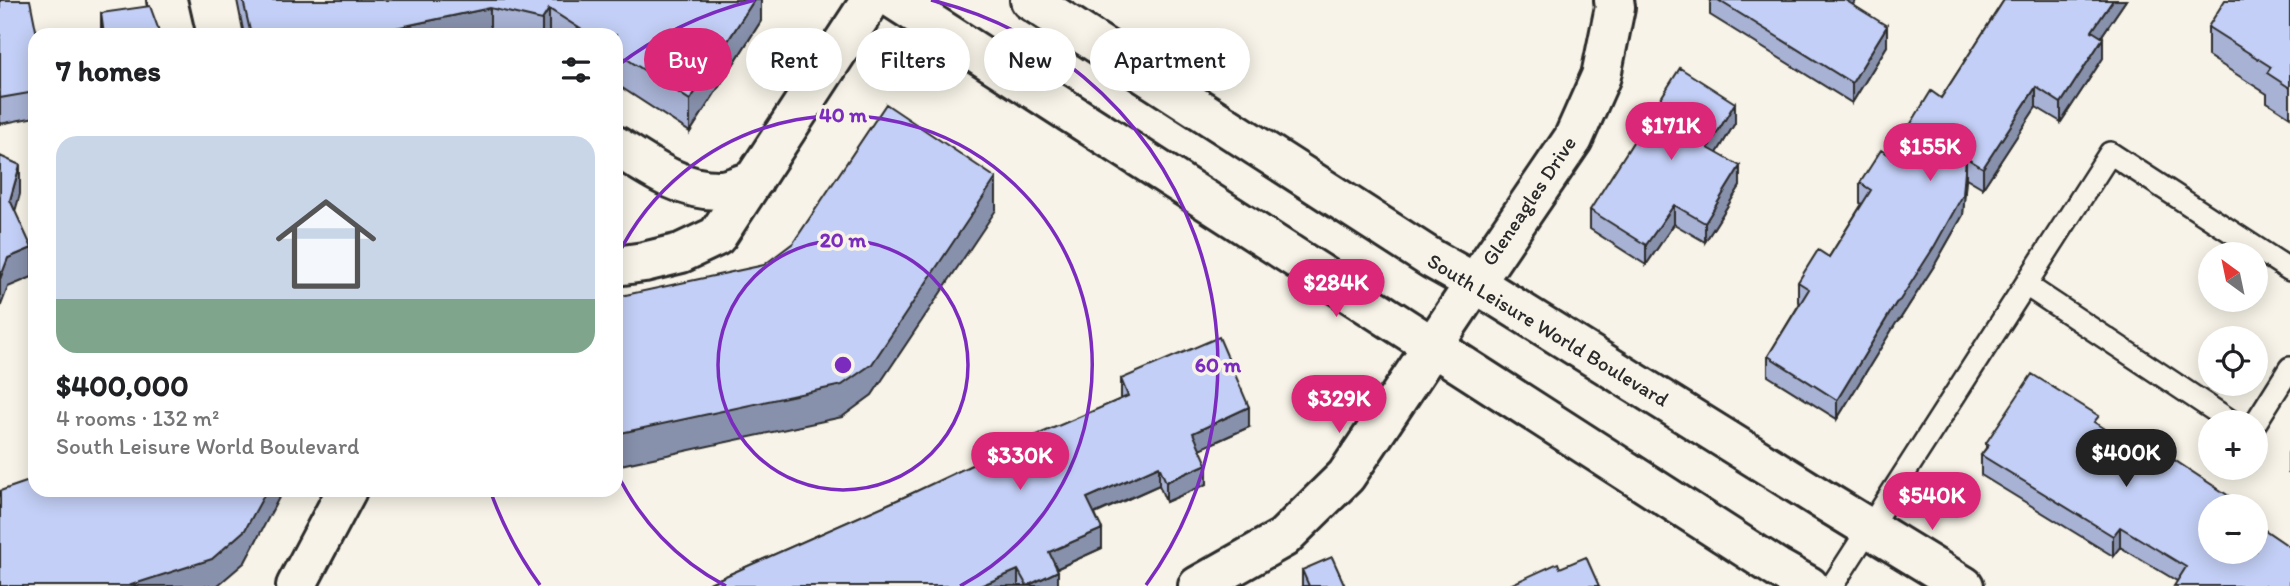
<!DOCTYPE html>
<meta charset="utf-8">
<style>
body{margin:0;font-family:Itim,sans-serif;background:#f2f2f2;color:#202124;height:100vh;display:flex;flex-direction:column;font-size:26px;white-space:nowrap}
*{box-sizing:border-box;margin:0}
p{font-size:23px;color:#757577}
.icon{flex:none;width:38px;height:38px;fill:none;stroke:currentColor;stroke-width:2;stroke-linecap:round;stroke-linejoin:round}
.map{position:relative;flex:1;overflow:hidden}
.sheet{position:absolute;left:28px;top:28px;width:595px;height:469px;display:flex;flex-direction:column;background:#fff;border-radius:21px;box-shadow:0 4px 18px #0003}
.sheet>*{flex:none}
.top-card{position:absolute;left:644px;top:28px;width:665px;height:63px;display:flex;gap:14px}
.needle{width:46px;rotate:327deg}
.controls{position:absolute;left:2198px;top:242px;display:grid;gap:14px}
.controls a{display:grid;place-items:center;width:70px;height:70px;border-radius:50%;background:#fff;box-shadow:0 4px 18px #0003;font-size:35px}
.price{position:absolute;translate:-50% -60px;padding:0 16px;border-radius:24px;background:#db2777;color:#fff;font-size:23px;line-height:46px;filter:drop-shadow(0 2px 4px #0008)}
.price::after{content:'';position:absolute;left:50%;top:42px;width:21px;height:16px;margin-left:-10px;background:inherit;clip-path:polygon(0 0,100% 0,50% 100%)}
.price.selected{background:#222;color:#fff}
ul{padding:0;list-style:none}
li{display:grid;align-content:center;gap:14px;height:371px;padding:0 28px}
li span{display:grid;place-items:center;height:217px;border-radius:21px;color:#555}
li>.icon{margin-inline-start:auto}
span .icon{width:126px;height:126px;fill:#fffc;stroke-width:1}
li b{font-size:30px}
h2{display:flex;justify-content:space-between;align-items:center;height:84px;padding:0 28px;font-size:30px}
.tag{padding:0 24px;border-radius:32px;background:#fff;box-shadow:0 4px 18px #0003;font-size:24px;line-height:63px}
.tag.selected{background:#db2777;color:#fff}
.map>svg:first-child{display:block}
.lines{fill:none;stroke-linecap:round;stroke-linejoin:round}
.lane-casing{stroke:#2b2b2b;stroke-width:26}
.street-casing{stroke:#2b2b2b;stroke-width:44}
.secondary-casing{stroke:#2b2b2b;stroke-width:44}
.lane{stroke:#f7f3e8;stroke-width:21}
.street{stroke:#f7f3e8;stroke-width:38}
.secondary{stroke:#f7f3e8;stroke-width:38}
.wall{fill:#a8b2d4;stroke:#2b2b2b;stroke-width:2}
.shaded-wall{fill:#8891ac;stroke:#2b2b2b;stroke-width:2}
.building{fill:#c3cff6;stroke:#2b2b2b;stroke-width:2}
.ring{fill:none;stroke:#7b2cbf;stroke-width:3.5}
.labels{text-anchor:middle;stroke-width:7;stroke-linejoin:round;paint-order:stroke}
.street-label{font-size:21px;fill:#2b2b2b;stroke:#f7f3e8}
.centre{fill:#7b2cbf;stroke:#f7f3e8;stroke-width:3.5}
.ring-label{font-size:21px;text-anchor:middle;font-weight:bold;fill:#7b2cbf;stroke:#f7f3e8;stroke-width:7;stroke-linejoin:round;paint-order:stroke}
</style>
<div class="map">
<svg width="2290" height="586" viewBox="0 0 2290 586">
<rect width="100%" height="100%" fill="#f7f3e8"/>
<filter id="ink" filterUnits="userSpaceOnUse"><feTurbulence type="fractalNoise" baseFrequency=".0143" numOctaves="2"/><feDisplacementMap in="SourceGraphic" scale="14" xChannelSelector="R" yChannelSelector="G"/><feConvolveMatrix kernelMatrix="1 2 1 2 8 2 1 2 1" color-interpolation-filters="sRGB"/></filter>
<g filter="url(#ink)">
<g class="lines">
<g class="lane-casing">
<path id="lane" d="M 2026,285 L 2232,422
M 2256,422 L 2290,368
M 1832,586 L 2110,153 L 2290,270"/>
</g>
<g class="street-casing">
<path id="street" d="M 167,0 L 175,35
M 616,146 C 647,166 683,192 722,190 C 732,189 744,183 754,180
M 616,266 L 644,262 L 681,253 L 717,236 L 871,0
M 296,586 L 347,490
M 1198,586 L 1283,538 L 1346,476 L 1475,283"/>
</g>
<g class="secondary-casing">
<path id="secondary" d="M 895,0 L 1777,568 L 1809,586
M 1030,0 L 1432,259 L 1475,283 L 1823,500 L 1964,586
M 1475,283 L 1573,139 L 1601,76 L 1615,7 L 1614,0"/>
</g>
<use href="#lane" class="lane"/>
<use href="#street" class="street"/>
<use href="#secondary" class="secondary"/>
</g>
<path class="wall" d="M 0,0 L 35,35 L 35,117 L 0,124 Z
M 237,0 L 761,0 L 761,21 L 690,132 L 616,84 L 616,35 L 244,35 Z
M 1710,0 L 1856,0 L 1852,5 L 1887,46 L 1852,103 L 1710,15 Z
M 2004,0 L 2126,0 L 2101,37 L 2103,58 L 2061,122 L 2036,107 L 1983,188 L 1966,178 L 1963,215 L 1934,266 L 1900,319 L 1896,323 L 1837,419 L 1768,376 L 1768,356 L 1800,303 L 1798,302 L 1798,282 L 1829,257 L 1862,204 L 1860,203 L 1860,183 L 1891,156 L 1941,98 Z
M 2290,0 L 2290,117 L 2267,102 L 2267,94 L 2208,56 L 2208,27 Z
M 101,13 L 159,35 L 101,35 Z
M 1735,123 L 1717,153 L 1740,186 L 1705,242 L 1674,224 L 1646,265 L 1590,229 L 1590,210 Z
M 1121,379 L 1249,427 L 1200,449 L 1207,484 L 1166,502 L 1159,485 L 1095,514 L 1102,548 L 1056,569 L 1058,586 L 703,586 L 904,497 L 1121,399 Z
M 2099,425 L 2159,464 L 2232,506 L 2210,551 L 2177,581 L 2120,547 L 2113,556 L 1981,475 L 1981,455 L 1986,448 L 1986,443 Z
M 2290,450 L 2290,474 L 2288,473 L 2288,453 Z
M 1302,570 L 1345,586 L 1302,586 Z"/>
<path class="shaded-wall" d="M 754,0 L 761,0 L 761,21 L 690,132 L 690,100 Z
M 1843,0 L 1856,0 L 1843,18 Z
M 2113,0 L 2126,0 L 2092,50 L 2092,31 Z
M 490,8 L 490,35 L 362,35 Z
M 549,9 L 549,35 L 542,35 L 542,20 Z
M 1887,26 L 1887,46 L 1852,103 L 1852,83 Z
M 2103,38 L 2103,58 L 2061,122 L 2061,103 Z
M 2036,87 L 2036,107 L 1983,188 L 1983,168 Z
M 1735,103 L 1735,123 L 1708,168 L 1708,148 Z
M 1966,158 L 1966,178 L 1963,215 L 1934,266 L 1900,319 L 1896,323 L 1837,419 L 1837,400 L 1896,303 Z
M 20,165 L 20,194 L 10,229 L 10,200 Z
M 1740,166 L 1740,186 L 1705,242 L 1705,223 Z
M 996,178 L 996,210 L 872,395 L 842,417 L 616,466 L 616,434 Z
M 1674,205 L 1674,224 L 1646,265 L 1646,245 Z
M 32,248 L 32,277 L 8,287 L 0,308 L 0,279 L 8,258 Z
M 1249,407 L 1249,427 L 1193,452 L 1193,433 Z
M 1207,464 L 1207,484 L 1166,502 L 1166,482 Z
M 1159,466 L 1159,485 L 1087,517 L 1087,498 Z
M 267,490 L 283,490 L 245,562 L 217,586 L 128,586 Z
M 2120,527 L 2120,547 L 2113,556 L 2113,536 Z
M 1102,529 L 1102,548 L 1049,572 L 1049,552 Z
M 1018,570 L 1018,586 L 980,586 Z
M 1058,571 L 1058,586 L 1027,586 Z"/>
<path class="building" d="M 0,0 L 30,0 L 37,35 L 35,35 L 35,92 L 0,98 Z
M 243,0 L 754,0 L 690,100 L 616,52 L 616,35 L 590,35 L 549,9 L 542,20 L 490,8 L 362,35 L 251,35 Z
M 1718,0 L 1845,0 L 1887,26 L 1852,83 Z
M 2004,0 L 2113,0 L 2092,31 L 2103,38 L 2061,103 L 2036,87 L 1983,168 L 1966,158 L 1963,195 L 1934,247 L 1900,300 L 1896,303 L 1837,400 L 1768,356 L 1809,289 L 1798,282 L 1818,250 L 1829,257 L 1871,190 L 1860,183 L 1881,150 L 1891,156 L 1931,91 L 1941,98 Z
M 2225,0 L 2290,0 L 2290,88 L 2267,73 L 2271,67 L 2208,27 Z
M 150,6 L 158,28 L 159,35 L 104,35 L 101,13 Z
M 1680,68 L 1735,103 L 1708,148 L 1740,166 L 1705,223 L 1674,205 L 1646,245 L 1590,210 Z
M 886,104 L 996,178 L 872,364 L 842,385 L 616,434 L 616,297 L 764,265 L 793,243 Z
M 0,156 L 20,165 L 10,200 L 32,248 L 8,258 L 0,279 Z
M 1219,337 L 1249,407 L 1193,433 L 1207,464 L 1166,482 L 1159,466 L 1087,498 L 1102,529 L 1049,552 L 1058,571 L 1027,586 L 1018,570 L 980,586 L 703,586 L 904,497 L 1016,444 L 1128,396 L 1121,379 Z
M 2032,374 L 2099,416 L 2094,422 L 2159,464 L 2165,454 L 2232,498 L 2227,505 L 2228,506 L 2210,506 L 2210,551 L 2256,551 L 2256,524 L 2290,547 L 2290,586 L 2174,586 L 2186,567 L 2120,527 L 2113,536 L 1981,455 L 1989,445 L 1986,443 Z
M 35,479 L 35,490 L 267,490 L 245,530 L 212,559 L 128,586 L 0,586 L 0,491 Z
M 1332,557 L 1345,586 L 1309,586 L 1302,570 Z
M 1586,557 L 1599,586 L 1510,586 L 1510,585 L 1558,563 L 1560,568 Z"/>
</g>
<g class="ring">
<circle cx="843" cy="365" r="125"/>
<path d="M726 586A250 250 0 0 1 616 471M616 259A250 250 0 1 1 960 586"/>
<path d="M540 585A375 375 0 0 1 490 490M617 66A375 375 0 0 1 755 0M931 0A375 375 0 0 1 1146 585"/>
</g>
<g class="labels">
<g class="street-label">
<text transform="translate(1529 201) rotate(-56)" y="7">Gleneagles Drive</text>
<text transform="translate(1548 330) rotate(31)" y="7">South Leisure World Boulevard</text>
</g>
</g>
<circle cx="843" cy="365" r="10" class="centre"/>
<g class="ring-label">
<text x="843" y="122">40 m</text>
<text x="843" y="247">20 m</text>
<text x="1218" y="372">60 m</text>
</g>
</svg>
<div class="controls">
<a><svg class="needle" viewBox="-14 -14 28 28"><path d="M0-13l5 13h-10z" fill="#e53935"/><path d="M0 13l5-13h-10z" fill="#757577"/></svg></a>
<a><svg class="icon" aria-label="locate" viewBox="0 0 24 24"><circle cx="12" cy="12" r="6"/><path d="M12 2v4M12 18v4M2 12h4M18 12h4"/></svg></a>
<a>+</a>
<a>−</a>
</div>
<b class="price" style="left:1671px;top:162px">$171K</b>
<b class="price" style="left:1930px;top:183px">$155K</b>
<b class="price" style="left:1336px;top:319px">$284K</b>
<b class="price" style="left:1339px;top:435px">$329K</b>
<b class="price selected" style="left:2126px;top:489px">$400K</b>
<b class="price" style="left:1020px;top:492px">$330K</b>
<b class="price" style="left:1932px;top:532px">$540K</b>
<div class="top-card">
<a class="tag selected">Buy</a>
<a class="tag">Rent</a>
<a class="tag">Filters</a>
<a class="tag">New</a>
<a class="tag">Apartment</a>
</div>
<section class="sheet">
<h2>7 homes<svg class="icon" aria-label="filters" viewBox="0 0 24 24"><path d="M4 7h16M4 17h16"/><circle cx="9" cy="7" r="2"/><circle cx="15" cy="17" r="2"/></svg></h2>
<ul>
<li><span style="background:linear-gradient(#c9d6e8 75%,#7fa58c 0)"><svg class="icon" aria-label="home" viewBox="0 0 24 24"><path d="M3 11l9-7 9 7M6 9v11h12V9"/></svg></span><div><b>$400,000</b><p>4 rooms · 132 m²</p><p>South Leisure World Boulevard</p></div></li>
</ul>
</section>
</div>
